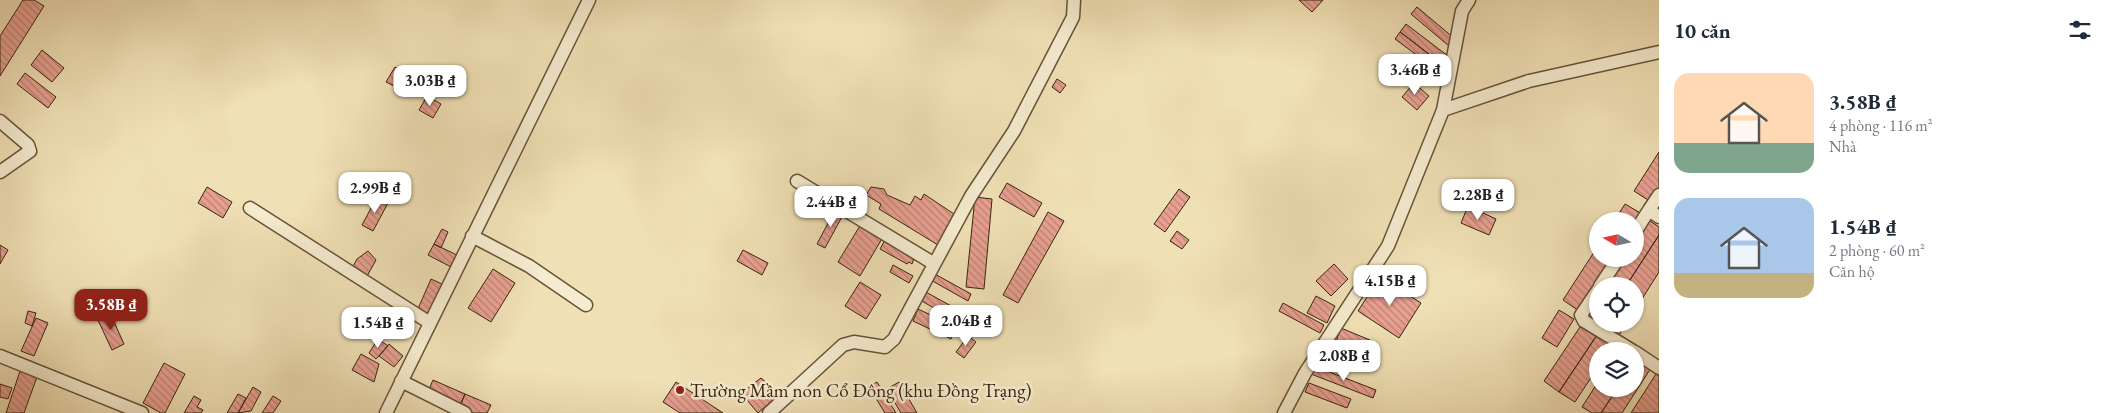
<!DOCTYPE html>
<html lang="vi">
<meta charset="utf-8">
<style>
body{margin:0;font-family:"EB Garamond",serif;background:#f6f6f7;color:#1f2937;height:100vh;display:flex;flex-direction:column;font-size:19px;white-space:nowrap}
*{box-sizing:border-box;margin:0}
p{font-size:16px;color:#747a83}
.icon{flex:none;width:28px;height:28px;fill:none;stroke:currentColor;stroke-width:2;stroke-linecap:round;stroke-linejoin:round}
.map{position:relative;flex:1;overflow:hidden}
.panel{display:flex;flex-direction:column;background:#fff;width:450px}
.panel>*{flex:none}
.needle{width:32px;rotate:279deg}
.fabs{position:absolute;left:1589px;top:212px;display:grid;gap:10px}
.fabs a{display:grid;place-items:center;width:55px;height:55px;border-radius:50%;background:#fff;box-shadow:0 1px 4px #0004;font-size:25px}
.price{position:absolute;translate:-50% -42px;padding:0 11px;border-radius:10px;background:#fff;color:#222;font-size:16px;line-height:32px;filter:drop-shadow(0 1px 2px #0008)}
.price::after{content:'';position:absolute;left:50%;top:30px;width:15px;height:11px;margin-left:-8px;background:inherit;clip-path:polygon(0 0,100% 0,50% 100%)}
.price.on{background:#8f2418;color:#fff}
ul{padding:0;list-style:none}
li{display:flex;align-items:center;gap:15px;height:125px;padding:0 15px}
li span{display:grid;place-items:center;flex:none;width:140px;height:100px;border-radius:15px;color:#555}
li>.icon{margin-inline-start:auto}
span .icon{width:60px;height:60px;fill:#fffc;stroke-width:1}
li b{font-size:21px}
h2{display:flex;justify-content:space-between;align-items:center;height:60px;padding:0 15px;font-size:21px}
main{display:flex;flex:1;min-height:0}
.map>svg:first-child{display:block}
.building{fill:url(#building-back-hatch);stroke:#38240f}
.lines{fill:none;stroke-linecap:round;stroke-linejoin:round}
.minor-casing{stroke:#665338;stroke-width:15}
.minor{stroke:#f5ebcf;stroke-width:12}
.poi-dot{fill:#8f2418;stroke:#f5ebcf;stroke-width:2}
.labels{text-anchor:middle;stroke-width:5;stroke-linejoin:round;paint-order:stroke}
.poi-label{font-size:19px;fill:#38240f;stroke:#f5ebcf;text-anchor:start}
</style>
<main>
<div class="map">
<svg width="1659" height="413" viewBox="0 0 1659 413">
<defs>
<pattern id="building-back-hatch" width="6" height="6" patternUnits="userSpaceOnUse" patternTransform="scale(1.25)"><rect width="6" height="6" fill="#e8a091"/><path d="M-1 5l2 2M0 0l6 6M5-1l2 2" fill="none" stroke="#bd8275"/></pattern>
</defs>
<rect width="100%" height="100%" fill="#f0e0b5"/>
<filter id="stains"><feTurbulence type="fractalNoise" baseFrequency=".004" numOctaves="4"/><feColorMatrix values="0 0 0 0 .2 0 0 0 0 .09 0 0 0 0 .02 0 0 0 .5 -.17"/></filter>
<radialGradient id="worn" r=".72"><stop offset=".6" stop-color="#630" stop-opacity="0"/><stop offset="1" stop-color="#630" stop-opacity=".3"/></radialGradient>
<path class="building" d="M 23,0 L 34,0 L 44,6 L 0,76 L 0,36 Z
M 1299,0 L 1323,0 L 1312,12 Z
M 1417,7 L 1455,39 L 1449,46 L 1411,14 Z
M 1406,24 L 1448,56 L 1442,64 L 1400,32 Z
M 1400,32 L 1442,64 L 1437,70 L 1395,39 Z
M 42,50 L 64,68 L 52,82 L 31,65 Z
M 395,67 L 413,77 L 410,83 L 418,88 L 414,96 L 386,82 Z
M 25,73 L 56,97 L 48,108 L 17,84 Z
M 1057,79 L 1066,85 L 1060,93 L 1052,87 Z
M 1414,83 L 1429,96 L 1417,110 L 1402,97 Z
M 427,96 L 441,104 L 433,118 L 419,110 Z
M 1659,152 L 1659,189 L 1651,202 L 1634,191 Z
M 1007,183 L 1042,203 L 1034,217 L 999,197 Z
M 207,187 L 232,202 L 223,218 L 198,203 Z
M 871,187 L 884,189 L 887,195 L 910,205 L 915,196 L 921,200 L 924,194 L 954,214 L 938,245 L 879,209 L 881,204 L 866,195 Z
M 1179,189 L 1190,197 L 1165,232 L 1154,224 Z
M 377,197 L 388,203 L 373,231 L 362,225 Z
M 975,197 L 992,199 L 984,289 L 966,287 Z
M 1625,204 L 1642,214 L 1635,221 L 1614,221 Z
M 1468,206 L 1496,219 L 1489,235 L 1461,223 Z
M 836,208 L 844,213 L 825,248 L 817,244 Z
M 1048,212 L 1064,221 L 1018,303 L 1003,295 Z
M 1647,219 L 1659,227 L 1659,235 L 1626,286 L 1604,286 L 1622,259 L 1635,259 L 1635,238 Z
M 861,224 L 883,237 L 860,276 L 838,262 Z
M 442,229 L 448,232 L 441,248 L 434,244 Z
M 1177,231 L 1189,240 L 1182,249 L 1170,241 Z
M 1659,235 L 1659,272 L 1635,310 L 1635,286 L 1626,286 Z
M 885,240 L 915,256 L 912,264 L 909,262 L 907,264 L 880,249 Z
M 434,244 L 457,255 L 451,267 L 428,255 Z
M 0,245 L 8,250 L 0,264 Z
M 1598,246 L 1598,259 L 1613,259 L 1579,311 L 1563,300 Z
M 743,250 L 768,263 L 762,275 L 737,261 Z
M 368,251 L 376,260 L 366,278 L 351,270 L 357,259 Z
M 1334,264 L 1348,279 L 1331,296 L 1316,281 Z
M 893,265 L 913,276 L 909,283 L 890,272 Z
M 493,269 L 515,283 L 491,322 L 468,308 Z
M 933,273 L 971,294 L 968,301 L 929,279 Z
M 1380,277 L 1421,303 L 1399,338 L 1358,311 Z
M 431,279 L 444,285 L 428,316 L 417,311 Z
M 860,282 L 881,295 L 866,319 L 845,306 Z
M 924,291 L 953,307 L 948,316 L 920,300 Z
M 1316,296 L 1335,306 L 1327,323 L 1307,313 Z
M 1598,297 L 1598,322 L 1586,315 Z
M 1283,303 L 1324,325 L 1320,333 L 1279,311 Z
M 918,309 L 956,327 L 951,339 L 913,321 Z
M 1559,310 L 1574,319 L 1557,347 L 1542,338 Z
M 28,311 L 36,313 L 32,326 L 25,323 Z
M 110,313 L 124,344 L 112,350 L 97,318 Z
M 36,318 L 48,323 L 34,356 L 21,351 Z
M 1582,324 L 1597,335 L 1559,392 L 1544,381 Z
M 1602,324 L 1626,324 L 1619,335 Z
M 1341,328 L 1377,343 L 1369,362 L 1334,347 Z
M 1597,335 L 1612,345 L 1608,351 L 1598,351 L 1598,367 L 1575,402 L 1559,392 Z
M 968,336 L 976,342 L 964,358 L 956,352 Z
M 378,339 L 388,346 L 376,359 L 369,353 Z
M 389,344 L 403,356 L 394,367 L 379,356 Z
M 361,354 L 379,364 L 374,382 L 352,370 Z
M 1636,358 L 1651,368 L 1622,413 L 1601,413 L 1617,389 L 1635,389 Z
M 164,363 L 185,374 L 165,413 L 161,413 L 143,403 Z
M 1314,366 L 1376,390 L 1373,398 L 1311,374 Z
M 20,371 L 37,377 L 24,413 L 6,413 Z
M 1656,374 L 1659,376 L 1659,413 L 1631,413 Z
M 761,378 L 774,389 L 776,397 L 758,413 L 741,393 Z
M 433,380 L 465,394 L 459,408 L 428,392 Z
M 676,382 L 723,413 L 680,413 L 663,402 Z
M 877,382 L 896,413 L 885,413 L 869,387 Z
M 899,382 L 917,413 L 901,413 L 887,389 Z
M 1598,382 L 1598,389 L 1617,389 L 1601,413 L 1592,413 L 1582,407 Z
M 1309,383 L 1351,399 L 1347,408 L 1305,392 Z
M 0,384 L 12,388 L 8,399 L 0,397 Z
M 253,387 L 261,392 L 251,411 L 238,413 Z
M 238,394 L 246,398 L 238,413 L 227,413 Z
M 465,394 L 491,405 L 487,413 L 471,413 L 459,408 Z
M 194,396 L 201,400 L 197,407 L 203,410 L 201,413 L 184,413 Z
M 273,396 L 281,401 L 273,413 L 262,413 Z"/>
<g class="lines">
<g class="minor-casing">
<path id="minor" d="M 1443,110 L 1529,81 L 1659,52
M 0,121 L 28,145 L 30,151 L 0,172
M 797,181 L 933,263
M 1659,195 L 1649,210 L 1659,217
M 250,208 L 430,323
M 1635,232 L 1649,210
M 472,236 L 529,266 L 586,305
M 1600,286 L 1618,259
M 1598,290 L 1581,315 L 1584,321 L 1633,351
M 1635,352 L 1659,368
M 0,356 L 142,413
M 401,381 L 465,413
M 386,413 L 589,0
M 769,413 L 843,345 L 854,342 L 885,347 L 894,339 L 971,196 L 1014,131 L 1073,17 L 1074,0
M 1284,413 L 1305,373 L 1388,246 L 1443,110 L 1462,11 L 1469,0"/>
</g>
<use href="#minor" class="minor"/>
</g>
<circle class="poi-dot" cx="680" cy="390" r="5"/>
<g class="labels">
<g class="poi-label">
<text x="690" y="397">Trường Mầm non Cổ Đông (khu Đồng Trạng)</text>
</g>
</g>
<rect width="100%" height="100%" filter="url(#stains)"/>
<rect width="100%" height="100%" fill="url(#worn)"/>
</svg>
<div class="fabs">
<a><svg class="needle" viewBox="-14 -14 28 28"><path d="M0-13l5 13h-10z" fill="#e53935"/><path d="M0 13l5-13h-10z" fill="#747a83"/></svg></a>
<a><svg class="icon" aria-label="locate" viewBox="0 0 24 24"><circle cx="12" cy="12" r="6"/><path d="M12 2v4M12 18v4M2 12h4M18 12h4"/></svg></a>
<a><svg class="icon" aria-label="layers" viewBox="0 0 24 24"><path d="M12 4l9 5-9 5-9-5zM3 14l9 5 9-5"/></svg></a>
</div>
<b class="price" style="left:1415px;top:96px">3.46B ₫</b>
<b class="price" style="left:430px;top:107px">3.03B ₫</b>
<b class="price" style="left:375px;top:214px">2.99B ₫</b>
<b class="price" style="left:1478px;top:221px">2.28B ₫</b>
<b class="price" style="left:831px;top:228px">2.44B ₫</b>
<b class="price" style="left:1390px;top:307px">4.15B ₫</b>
<b class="price on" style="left:111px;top:331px">3.58B ₫</b>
<b class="price" style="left:966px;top:347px">2.04B ₫</b>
<b class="price" style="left:378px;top:349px">1.54B ₫</b>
<b class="price" style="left:1344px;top:382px">2.08B ₫</b>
</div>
<section class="panel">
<h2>10 căn<svg class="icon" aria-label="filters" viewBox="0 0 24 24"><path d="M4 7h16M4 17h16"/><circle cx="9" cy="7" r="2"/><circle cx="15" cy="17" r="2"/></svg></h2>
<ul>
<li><span style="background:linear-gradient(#ffd9b3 70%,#7fa58c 0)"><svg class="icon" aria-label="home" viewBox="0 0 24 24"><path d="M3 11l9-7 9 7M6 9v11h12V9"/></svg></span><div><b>3.58B ₫</b><p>4 phòng · 116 m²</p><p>Nhà</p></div></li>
<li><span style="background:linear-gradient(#a9c7e8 75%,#c2b280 0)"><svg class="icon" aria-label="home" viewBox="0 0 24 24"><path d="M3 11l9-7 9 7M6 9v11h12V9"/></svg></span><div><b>1.54B ₫</b><p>2 phòng · 60 m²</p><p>Căn hộ</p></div></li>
</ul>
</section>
</main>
